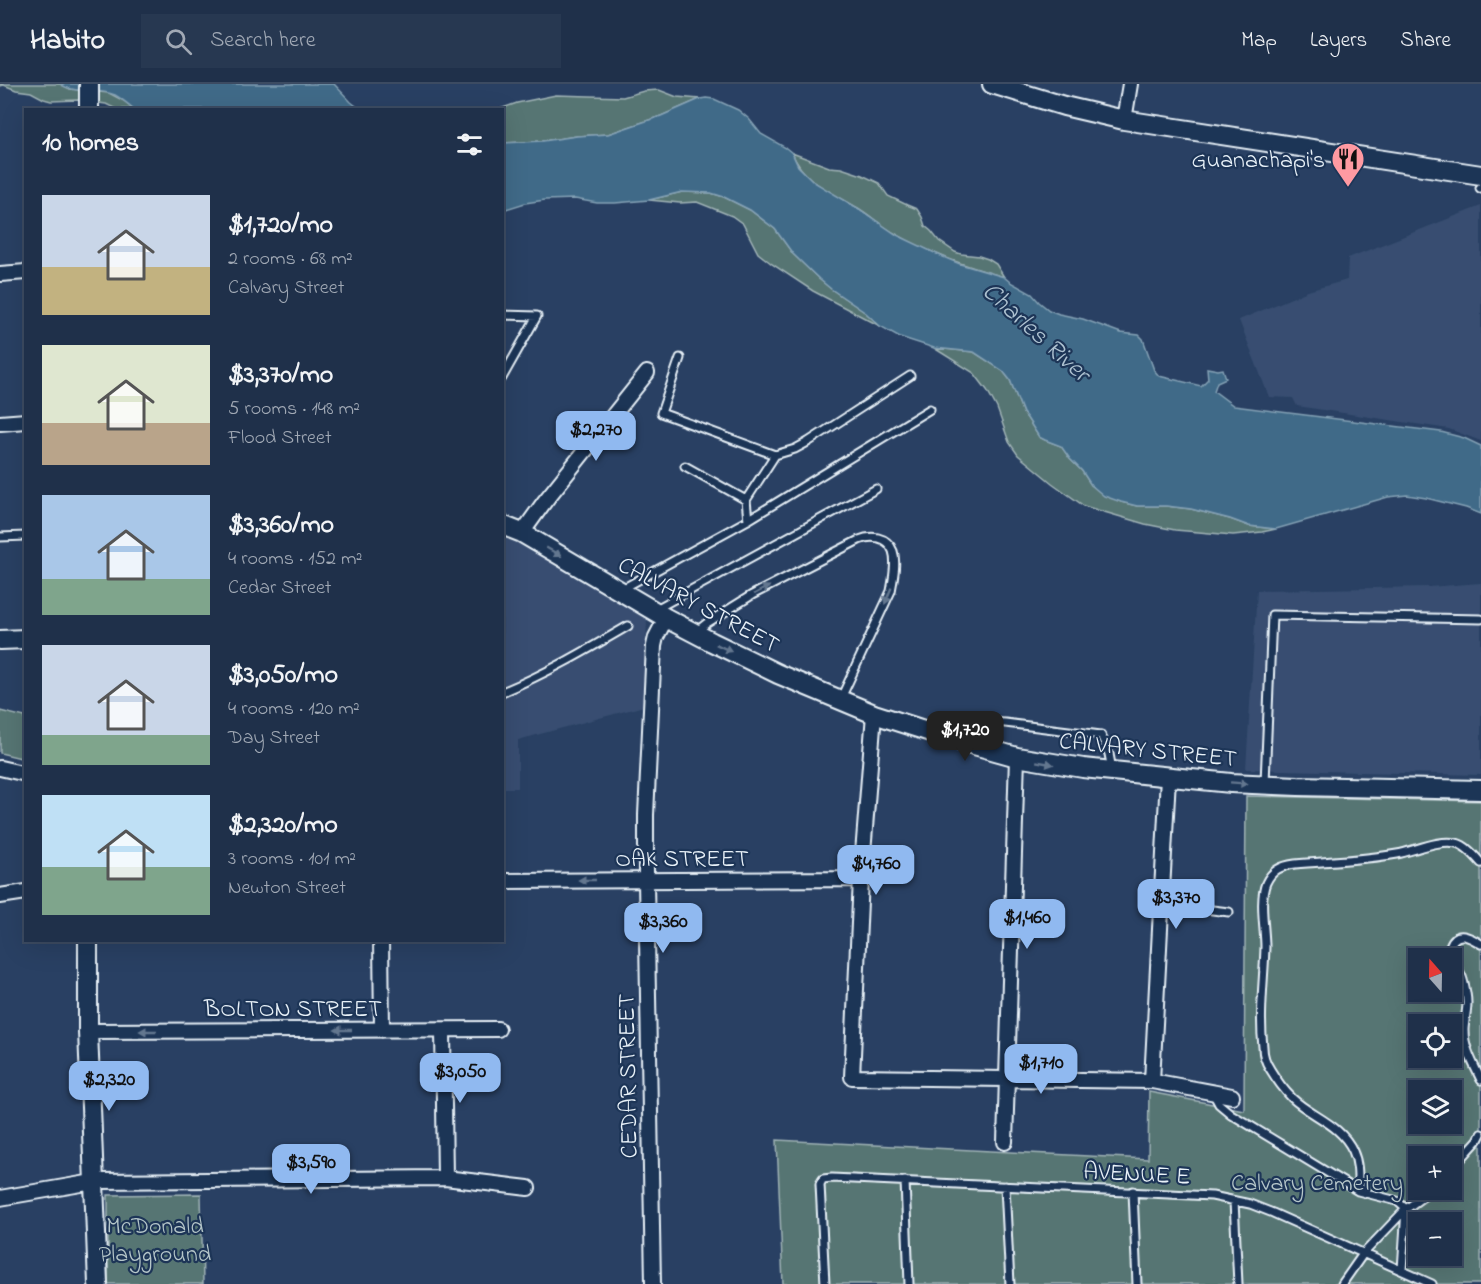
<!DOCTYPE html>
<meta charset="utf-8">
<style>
body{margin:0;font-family:"Indie Flower",sans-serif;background:#273851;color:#f1f3f6;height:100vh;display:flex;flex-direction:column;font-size:22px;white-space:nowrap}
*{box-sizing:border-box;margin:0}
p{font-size:20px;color:#a1a9b5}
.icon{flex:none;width:33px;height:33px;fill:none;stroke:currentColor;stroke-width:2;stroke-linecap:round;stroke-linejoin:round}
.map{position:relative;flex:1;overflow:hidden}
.side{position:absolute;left:24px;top:24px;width:480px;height:834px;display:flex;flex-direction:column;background:#1f304a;border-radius:0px;box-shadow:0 6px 24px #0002,0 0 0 2px #3c4b62}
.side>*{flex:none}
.needle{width:39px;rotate:340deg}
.controls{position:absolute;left:1408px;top:864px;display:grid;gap:12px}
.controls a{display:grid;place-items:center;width:54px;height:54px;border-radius:0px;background:#1f304a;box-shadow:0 6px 24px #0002,0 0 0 2px #3c4b62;font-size:30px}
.price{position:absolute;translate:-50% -51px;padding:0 14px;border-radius:12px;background:#90b9f0;color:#111;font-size:20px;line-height:39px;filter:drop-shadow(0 2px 3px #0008)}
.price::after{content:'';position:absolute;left:50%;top:36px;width:18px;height:14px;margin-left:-9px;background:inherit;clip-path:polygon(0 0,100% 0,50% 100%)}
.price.active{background:#222;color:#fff}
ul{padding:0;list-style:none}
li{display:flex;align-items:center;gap:18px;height:150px;padding:0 18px}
li span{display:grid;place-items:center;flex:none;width:168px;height:120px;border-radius:0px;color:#555}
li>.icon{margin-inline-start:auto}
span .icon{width:72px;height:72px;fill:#fffc;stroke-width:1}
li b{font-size:26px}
h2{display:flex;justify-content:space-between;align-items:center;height:72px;padding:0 18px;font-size:26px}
header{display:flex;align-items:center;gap:36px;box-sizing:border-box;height:84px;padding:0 30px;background:#1f304a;border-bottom:2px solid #3c4b62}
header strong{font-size:28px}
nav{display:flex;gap:33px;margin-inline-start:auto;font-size:21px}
.search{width:420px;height:54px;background:#273851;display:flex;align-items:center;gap:15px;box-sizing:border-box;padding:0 21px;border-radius:0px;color:#a1a9b5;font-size:22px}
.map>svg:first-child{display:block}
.built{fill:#384e71}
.green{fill:#577573;stroke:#a0b3b6;stroke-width:1.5;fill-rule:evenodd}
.water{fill:#416b88;stroke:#84a1b5;stroke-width:1.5}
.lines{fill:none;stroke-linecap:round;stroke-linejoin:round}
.lane-casing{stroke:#e8f1f8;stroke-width:11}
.street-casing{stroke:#e8f1f8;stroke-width:18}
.secondary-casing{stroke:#e8f1f8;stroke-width:22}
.lane{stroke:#1d3557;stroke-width:7}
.street{stroke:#1d3557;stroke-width:14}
.secondary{stroke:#1d3557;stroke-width:18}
.oneway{fill:#64778f}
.labels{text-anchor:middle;stroke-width:4.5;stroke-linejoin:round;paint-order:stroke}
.poi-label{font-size:24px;fill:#e8f1f8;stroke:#1d3557;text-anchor:end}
.street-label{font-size:24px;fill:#e8f1f8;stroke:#1d3557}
.park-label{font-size:24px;fill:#b5c6c9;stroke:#1d3557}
.water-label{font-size:26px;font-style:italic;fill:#aec2d1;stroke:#1d3557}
</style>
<header>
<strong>Habito</strong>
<div class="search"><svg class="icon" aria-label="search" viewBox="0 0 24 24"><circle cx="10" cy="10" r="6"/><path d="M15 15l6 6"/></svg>Search here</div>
<nav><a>Map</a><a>Layers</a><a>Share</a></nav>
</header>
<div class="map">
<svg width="1481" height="1200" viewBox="0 0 1481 1200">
<rect width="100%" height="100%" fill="#294063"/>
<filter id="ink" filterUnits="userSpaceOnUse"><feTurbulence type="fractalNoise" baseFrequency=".0167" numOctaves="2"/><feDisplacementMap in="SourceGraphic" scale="12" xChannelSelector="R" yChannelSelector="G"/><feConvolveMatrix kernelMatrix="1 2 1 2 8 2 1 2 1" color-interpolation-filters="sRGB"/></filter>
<g filter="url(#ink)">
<path class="built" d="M 1481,122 L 1481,357 L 1449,345 L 1297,322 L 1293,314 L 1269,313 L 1239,236 L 1308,207 L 1347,196 L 1348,174 Z
M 502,450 L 546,470 L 647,533 L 644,622 L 518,656 L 518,704 L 503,704 Z
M 1481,499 L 1481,691 L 1246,685 L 1257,506 L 1429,503 Z"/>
<path class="green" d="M 0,0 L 60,0 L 70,5 L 109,9 L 124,17 L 134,25 L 116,25 L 106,20 L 78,16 L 51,17 L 44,15 L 31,8 L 16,6 L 4,1 L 0,2 Z
M 659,6 L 677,13 L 700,15 L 661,32 L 608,50 L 577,52 L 543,57 L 503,59 L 502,26 L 496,26 L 500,25 L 517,19 L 556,11 L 623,13 L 644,7 Z
M 792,69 L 829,83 L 841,84 L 862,91 L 879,99 L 888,112 L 907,121 L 917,125 L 922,133 L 925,142 L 931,147 L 939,157 L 955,168 L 961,170 L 979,172 L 988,175 L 996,180 L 1004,193 C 967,182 930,170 896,150 C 883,143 871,132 858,124 C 832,108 805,100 792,69 Z
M 682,108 L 711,109 L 724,113 L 750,126 L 775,145 L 793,170 L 819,195 L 831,205 L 866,229 L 880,242 L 813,207 L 772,180 L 758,169 L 743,140 L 732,132 L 697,118 L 680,119 L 649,116 Z
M 934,264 L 974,268 L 1003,287 L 1010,296 L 1023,329 L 1027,334 L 1039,353 L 1045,356 L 1061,362 L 1070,375 L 1082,387 L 1091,401 L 1121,418 L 1137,422 L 1166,422 L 1191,425 L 1230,435 L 1249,442 L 1276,445 L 1262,448 L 1233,451 L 1175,446 L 1145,440 L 1084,422 L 1052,399 L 1018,371 L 1009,358 L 997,324 L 987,306 L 974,289 Z
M 0,627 L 25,633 L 25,675 L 0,669 Z
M 1246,712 L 1481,717 L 1481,1200 L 783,1200 L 777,1056 L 1148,1075 L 1149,1008 L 1244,1026 ZM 1419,874 L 1452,874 L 1452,908 L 1419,908 ZM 1419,940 L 1452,940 L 1452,974 L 1419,974 ZM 1419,1006 L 1452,1006 L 1452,1040 L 1419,1040 ZM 1419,1072 L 1452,1072 L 1452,1106 L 1419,1106 ZM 1419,1138 L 1452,1138 L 1452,1172 L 1419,1172 Z
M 201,1110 L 203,1200 L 108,1200 L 108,1111 Z"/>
<path class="water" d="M 60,0 L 334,0 L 351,18 L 360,25 L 134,25 C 128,20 122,15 115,11 C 97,3 76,11 60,0 Z
M 706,14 L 714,15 L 738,26 L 749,35 L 761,50 L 786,64 L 792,69 L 798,82 L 814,98 L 859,125 L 897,151 L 941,172 L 960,180 L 1004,193 L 1010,198 L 1032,210 L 1039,218 L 1049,226 L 1059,230 L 1083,235 L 1121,249 L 1139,251 L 1143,255 L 1154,286 L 1159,292 L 1201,302 L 1208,295 L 1207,284 L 1218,286 L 1223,285 L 1226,294 L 1217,298 L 1214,307 L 1234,322 L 1441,348 L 1464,354 L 1481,362 L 1481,430 L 1466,424 L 1426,414 L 1407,411 L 1388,413 L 1276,445 L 1249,442 L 1230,435 L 1191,425 L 1166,422 L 1137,422 L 1121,418 L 1104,412 L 1091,401 L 1082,387 L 1070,375 L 1061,362 L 1045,356 L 1039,353 L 1027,334 L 1023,329 L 1010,296 L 1003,287 L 974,268 L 934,264 L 900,253 L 880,242 L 866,229 L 831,205 L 819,195 L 793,170 L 775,145 L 750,126 L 724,113 L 711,109 L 682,108 L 649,116 L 615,119 L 597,119 L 575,115 L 545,116 L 525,119 L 503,126 L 503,59 L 543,57 L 577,52 L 608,50 L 661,32 L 700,15 Z"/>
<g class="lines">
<g class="lane-casing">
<path id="lane" d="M 1480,104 L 1481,103
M 502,231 L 537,232 L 502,294
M 680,274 L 661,329 L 775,371 L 746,416 L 748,436
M 775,371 L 795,365 L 808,358 L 910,292
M 685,382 L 746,416
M 0,453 L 26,452
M 622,505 L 748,436 L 930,325
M 656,525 L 876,405
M 697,547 L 707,539 L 752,511 L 859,456 C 871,451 887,452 893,467 C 897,478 893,496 891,507 L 841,614
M 502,608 C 546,590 587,566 628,542
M 971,658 L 986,638 L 1005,639 L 1101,651 L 1109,670 L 1112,686
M 1265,698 L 1272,531 L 1481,535
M 1162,820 L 1229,828
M 1481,860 C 1470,853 1456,845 1450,862 C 1446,872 1461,886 1463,896 C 1465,903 1467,912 1467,919 C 1467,928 1464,938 1464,947 C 1464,964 1474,981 1481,996
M 1213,1009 L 1219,1020 L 1231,1030 L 1358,1107 L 1397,1117 L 1406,1125
M 1452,1085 L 1478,1056 L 1481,1050
M 905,1097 L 909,1200
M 1005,1102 L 1010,1200
M 1133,1107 L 1137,1200
M 1358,1107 C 1358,1093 1359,1080 1353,1067 C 1341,1040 1312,1033 1292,1014 C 1283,1005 1276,995 1270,985 C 1266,979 1263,970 1263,963 C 1259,930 1264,896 1265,863 C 1265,844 1259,816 1266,799 C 1272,786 1281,782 1295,780 C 1329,777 1364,776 1397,770 C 1414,767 1439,755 1456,759 C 1466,761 1475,772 1481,779
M 1234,1117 L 1238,1200
M 1402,1186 L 1406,1125
M 825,1200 L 820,1100 L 823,1095 L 832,1094 L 1212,1112 L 1250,1120 L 1273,1129 L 1432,1200
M 1342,1200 L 1363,1170 L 1406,1125 L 1432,1106"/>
</g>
<g class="street-casing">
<path id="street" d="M 1124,36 L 1130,0
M 0,190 L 26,188
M 0,339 L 26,337
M 522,449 L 545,417 L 647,289
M 874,630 L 861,795 L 852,993 L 1152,997 L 1232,1012
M 0,684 L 26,690
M 502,797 L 861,795
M 0,812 L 26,808
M 381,856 L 382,946
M 443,946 L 445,1094
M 88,947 L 498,945
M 1152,997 L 1168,693
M 1005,1058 L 1017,673
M 0,1114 L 99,1097 L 445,1094 L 528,1104
M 653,1200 L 646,796 L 646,731 L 654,562 L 656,553 L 666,534"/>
</g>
<g class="secondary-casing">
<path id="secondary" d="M 992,0 L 1064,22 L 1124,36 L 1481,91
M 89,26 L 89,0
M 502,441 L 522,449 L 666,534 L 712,558 L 778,590 L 874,630 L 949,654 L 1017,673 L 1083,684 L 1231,699 L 1298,702 L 1481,706
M 0,556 L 26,555
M 88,856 L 88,947 L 98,1200"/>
</g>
<use href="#lane" class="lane"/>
<use href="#street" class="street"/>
<use href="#secondary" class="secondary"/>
</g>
<defs><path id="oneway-solid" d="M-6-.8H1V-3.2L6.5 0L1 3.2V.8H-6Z" transform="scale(1.5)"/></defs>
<g class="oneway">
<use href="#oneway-solid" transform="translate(554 468) rotate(30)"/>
<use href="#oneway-solid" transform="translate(762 506) rotate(-28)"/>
<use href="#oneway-solid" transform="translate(888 512) rotate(112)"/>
<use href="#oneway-solid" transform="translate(724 564) rotate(25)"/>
<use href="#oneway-solid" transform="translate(1045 679) rotate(10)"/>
<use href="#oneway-solid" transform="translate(1239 699) rotate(4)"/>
<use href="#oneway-solid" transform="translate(587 796) rotate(180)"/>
<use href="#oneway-solid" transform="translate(343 946) rotate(180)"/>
<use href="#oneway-solid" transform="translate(148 947) rotate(180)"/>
</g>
</g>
<defs>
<g id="restaurant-pin" transform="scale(1.725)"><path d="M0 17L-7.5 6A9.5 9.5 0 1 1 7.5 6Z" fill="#ff9aa2" stroke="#1d3557"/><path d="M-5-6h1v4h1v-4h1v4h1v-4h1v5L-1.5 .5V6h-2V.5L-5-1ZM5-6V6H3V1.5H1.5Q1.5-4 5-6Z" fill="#111"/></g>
</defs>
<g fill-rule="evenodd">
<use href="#restaurant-pin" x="1348" y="75"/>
</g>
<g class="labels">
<g class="poi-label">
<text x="1325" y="83">Guanachapi's</text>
</g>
<g class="street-label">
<text transform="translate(699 520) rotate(28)" y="8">CALVARY STREET</text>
<text transform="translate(1148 665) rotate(6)" y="8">CALVARY STREET</text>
<text x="682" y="782">OAK STREET</text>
<text x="293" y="932">BOLTON STREET</text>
<text transform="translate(627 992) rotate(-91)" y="8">CEDAR STREET</text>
<text transform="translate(1137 1089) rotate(3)" y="8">AVENUE E</text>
</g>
<g class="park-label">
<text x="1317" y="1106">Calvary Cemetery</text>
<text x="155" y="1149">McDonald<tspan x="155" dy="28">Playground</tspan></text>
</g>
<g class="water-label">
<text transform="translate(1037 247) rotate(42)" y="9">Charles River</text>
</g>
</g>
</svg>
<div class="controls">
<a><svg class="needle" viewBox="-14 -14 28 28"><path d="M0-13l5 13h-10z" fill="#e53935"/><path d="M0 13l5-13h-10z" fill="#a1a9b5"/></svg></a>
<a><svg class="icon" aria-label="locate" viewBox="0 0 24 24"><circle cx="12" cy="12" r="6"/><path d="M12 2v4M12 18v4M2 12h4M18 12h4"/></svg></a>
<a><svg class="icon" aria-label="layers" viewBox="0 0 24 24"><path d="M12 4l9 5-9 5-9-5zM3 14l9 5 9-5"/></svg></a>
<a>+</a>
<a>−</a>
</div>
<b class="price" style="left:596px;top:378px">$2,270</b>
<b class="price active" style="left:965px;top:678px">$1,720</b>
<b class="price" style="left:876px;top:812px">$4,760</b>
<b class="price" style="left:1176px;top:846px">$3,370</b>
<b class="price" style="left:1027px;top:866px">$1,460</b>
<b class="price" style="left:663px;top:870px">$3,360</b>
<b class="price" style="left:1041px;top:1011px">$1,710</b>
<b class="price" style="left:460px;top:1020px">$3,050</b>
<b class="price" style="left:109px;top:1028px">$2,320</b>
<b class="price" style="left:311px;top:1111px">$3,590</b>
<section class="side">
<h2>10 homes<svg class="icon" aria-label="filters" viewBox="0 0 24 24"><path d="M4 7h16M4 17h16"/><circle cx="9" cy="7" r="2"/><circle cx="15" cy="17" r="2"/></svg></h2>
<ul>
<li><span style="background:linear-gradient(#c9d6e8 60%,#c2b280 0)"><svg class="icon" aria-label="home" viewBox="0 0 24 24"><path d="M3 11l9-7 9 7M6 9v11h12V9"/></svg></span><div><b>$1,720/mo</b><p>2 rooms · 68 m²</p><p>Calvary Street</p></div></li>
<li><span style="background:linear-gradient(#dfe7d0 65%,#b9a48a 0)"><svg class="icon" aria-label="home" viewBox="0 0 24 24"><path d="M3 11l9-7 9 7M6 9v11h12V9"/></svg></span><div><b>$3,370/mo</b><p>5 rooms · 148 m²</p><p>Flood Street</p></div></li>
<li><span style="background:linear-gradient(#a9c7e8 70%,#7fa58c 0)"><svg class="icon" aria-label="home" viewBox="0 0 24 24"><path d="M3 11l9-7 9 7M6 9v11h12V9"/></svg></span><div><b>$3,360/mo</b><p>4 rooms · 152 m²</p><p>Cedar Street</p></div></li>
<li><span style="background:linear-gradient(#c9d6e8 75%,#7fa58c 0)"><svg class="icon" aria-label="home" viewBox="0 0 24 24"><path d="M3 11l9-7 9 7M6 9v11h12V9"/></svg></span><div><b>$3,050/mo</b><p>4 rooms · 120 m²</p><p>Day Street</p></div></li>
<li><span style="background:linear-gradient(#bfe0f5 60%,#7fa58c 0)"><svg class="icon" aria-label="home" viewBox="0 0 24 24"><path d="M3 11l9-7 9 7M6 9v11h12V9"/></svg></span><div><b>$2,320/mo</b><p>3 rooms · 101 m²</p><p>Newton Street</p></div></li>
</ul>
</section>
</div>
